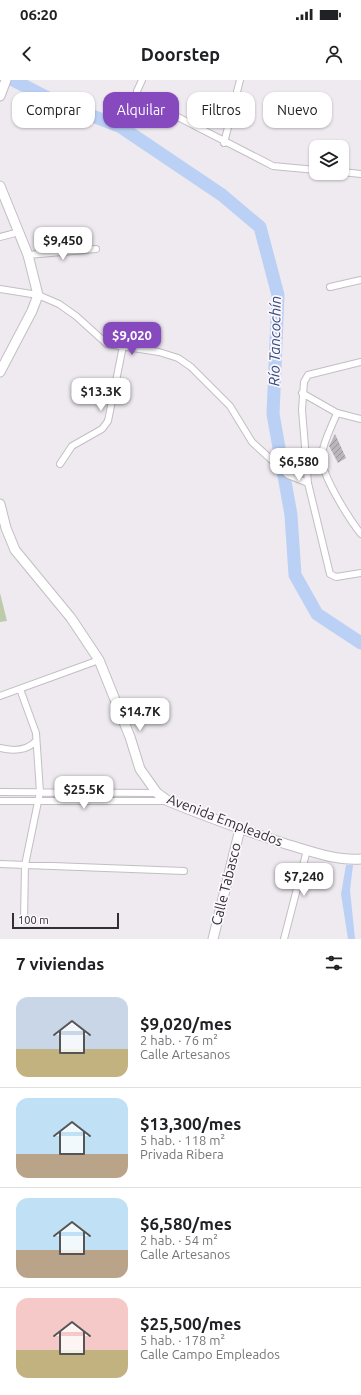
<!DOCTYPE html>
<html lang="es">
<meta charset="utf-8">
<style>
body{margin:0;font-family:Ubuntu,sans-serif;background:#f6f6f6;color:#202124;height:100vh;display:flex;flex-direction:column;font-size:15px;white-space:nowrap}
*{box-sizing:border-box;margin:0}
p{font-size:13px;color:#757577}
.icon{flex:none;width:22px;height:22px;fill:none;stroke:currentColor;stroke-width:2;stroke-linecap:round;stroke-linejoin:round}
.map{position:relative;height:859px;overflow:hidden}
.sheet{display:flex;flex-direction:column;background:#fff;flex:1}
.sheet>*{flex:none}
.guide{position:absolute;left:12px;top:12px;width:337px;height:36px;display:flex;gap:8px}
.fabs{position:absolute;left:309px;top:60px;display:grid;gap:8px}
.fabs a{display:grid;place-items:center;width:40px;height:40px;border-radius:8px;background:#fff;box-shadow:0 1px 3px #0004;font-size:20px}
.scale{position:absolute;left:12px;bottom:10px;width:107px;box-sizing:border-box;padding-left:4px;border:2px solid #302f31;border-top:0;font-size:11px;line-height:14px;white-space:nowrap;color:#302f31;-webkit-text-stroke:3px #fbf7fd;paint-order:stroke}
.price{position:absolute;translate:-50% -34px;padding:0 9px;border-radius:8px;background:#fff;color:#222;font-size:13px;line-height:26px;filter:drop-shadow(0 1px 2px #0008)}
.price::after{content:'';position:absolute;left:50%;top:24px;width:12px;height:9px;margin-left:-6px;background:inherit;clip-path:polygon(0 0,100% 0,50% 100%)}
.price.current{background:#8649be;color:#fff}
ul{padding:0;list-style:none}
li{display:flex;align-items:center;gap:12px;height:100px;padding:0 16px}
li+li{border-top:1px solid #e0e0e0}
li span{display:grid;place-items:center;flex:none;width:112px;height:80px;border-radius:12px;color:#555}
li>.icon{margin-inline-start:auto}
span .icon{width:48px;height:48px;fill:#fffc;stroke-width:1}
li b{font-size:17px}
h2{display:flex;justify-content:space-between;align-items:center;height:48px;padding:0 16px;font-size:17px}
.tag{padding:0 14px;border-radius:12px;background:#fff;box-shadow:0 1px 3px #0004;font-size:14px;line-height:36px}
.tag.current{background:#8649be;color:#fff}
.status{display:flex;justify-content:space-between;align-items:center;height:28px;padding:0 20px;background:#fff;direction:ltr}
.status svg{height:11px;fill:currentColor}
header{display:flex;justify-content:space-between;align-items:center;height:52px;padding:0 16px;background:#fff;font-size:18px;font-weight:700}
.map>svg:first-child{display:block}
.green{fill:#bdcbab}
.water{fill:#bbd0f5}
.lines{fill:none;stroke-linecap:round;stroke-linejoin:round}
.river{stroke:#bbd0f5;stroke-width:13}
.building{fill:url(#building-hatch)}
.street-casing{stroke:#c3bec4;stroke-width:8}
.secondary-casing{stroke:#c3bec4;stroke-width:11}
.street{stroke:#fff;stroke-width:6}
.secondary{stroke:#fff;stroke-width:9}
.labels{text-anchor:middle;stroke-width:3.5;stroke-linejoin:round;paint-order:stroke}
.street-label{font-size:14px;fill:#302f31;stroke:#fbf7fd}
.water-label{font-size:15px;font-style:italic;fill:#334c7c;stroke:#fbf7fd}
</style>
<div class="status"><b>06:20</b><svg viewBox="0 0 49 12"><path d="M0 12V9h3v3zM5 12V6h3v6zM10 12V3h3v9zM15 12V0h3v12zM26 1h20v11H26zM47 4h2v5h-2z"/></svg></div>
<header><svg class="icon" aria-label="back" viewBox="0 0 24 24"><path d="M15 5l-7 7 7 7"/></svg>Doorstep<svg class="icon" aria-label="person" viewBox="0 0 24 24"><circle cx="12" cy="8" r="4"/><path d="M4 21q1-7 8-7t8 7"/></svg></header>
<div class="map">
<svg width="361" height="859" viewBox="0 0 361 859">
<defs>
<pattern id="building-hatch" width="6" height="6" patternUnits="userSpaceOnUse"><rect width="6" height="6" fill="#b9b5bb"/><path d="M-1 1l2-2M0 6l6-6M5 7l2-2" fill="none" stroke="#979499"/></pattern>
</defs>
<rect width="100%" height="100%" fill="#eeeaf0"/>
<path class="green" d="M 0,513 L 7,541 L 0,542 Z"/>
<path class="water" d="M 346,785 L 353,785 L 350,810 L 355,859 L 348,859 L 341,814 Z"/>
<g class="lines">
<path class="river" d="M 13,0 L 54,21 L 121,47 L 222,115 L 260,147 L 278,215 L 273,334 L 291,435 L 295,495 L 317,534 L 361,563"/>
</g>
<path class="building" d="M 335,354 L 346,378 L 338,383 L 329,366 Z"/>
<g class="lines">
<g class="street-casing">
<path id="street" d="M 142,0 L 137,11 L 137,16 L 273,86 L 316,90
M 224,63 L 240,0
M 342,92 L 361,94
M 0,157 L 19,152
M 28,175 L 96,169
M 330,207 L 361,200
M 0,209 L 38,215 L 59,224 L 76,236 L 107,264 L 159,272 L 178,278 L 191,287 L 230,326 L 252,362 L 288,395 L 308,403
M 361,282 L 308,295 L 304,302 L 302,330 L 308,403 L 330,494 L 336,497 L 361,493
M 302,313 L 337,333 L 361,339
M 337,333 C 332,346 324,360 322,374 C 318,391 350,440 361,454
M 60,384 L 72,366 L 102,349 L 108,341 L 123,266
M 20,609 L 36,653 L 40,712 L 25,785 L 24,841
M 0,616 L 99,580
M 0,668 C 12,671 27,671 36,661
M 0,712 L 157,713
M 0,721 L 166,721
M 0,784 L 184,791
M 284,859 L 307,770"/>
</g>
<g class="secondary-casing">
<path id="secondary" d="M 0,16 L 6,0
M 0,106 L 28,175 L 38,215 L 32,231 L 0,292
M 0,424 L 6,448 L 15,470 L 71,538 L 99,580 L 130,657 L 140,689 L 157,713 L 168,721 C 207,737 246,751 286,764 C 310,771 336,781 361,779
M 213,859 L 240,749"/>
</g>
<use href="#street" class="street"/>
<use href="#secondary" class="secondary"/>
</g>
<g class="labels">
<g class="street-label">
<text transform="translate(225 740) rotate(21)" y="5">Avenida Empleados</text>
<text transform="translate(226 804) rotate(-76)" y="5">Calle Tabasco</text>
</g>
<g class="water-label">
<text transform="translate(275 261) rotate(-89)" y="5">Río Tancochín</text>
</g>
</g>
</svg>
<div class="fabs">
<a><svg class="icon" aria-label="layers" viewBox="0 0 24 24"><path d="M12 4l9 5-9 5-9-5zM3 14l9 5 9-5"/></svg></a>
</div>
<div class="scale">100 m</div>
<b class="price" style="left:63px;top:181px">$9,450</b>
<b class="price current" style="left:132px;top:276px">$9,020</b>
<b class="price" style="left:101px;top:332px">$13.3K</b>
<b class="price" style="left:299px;top:402px">$6,580</b>
<b class="price" style="left:140px;top:652px">$14.7K</b>
<b class="price" style="left:84px;top:730px">$25.5K</b>
<b class="price" style="left:304px;top:817px">$7,240</b>
<div class="guide">
<a class="tag">Comprar</a>
<a class="tag current">Alquilar</a>
<a class="tag">Filtros</a>
<a class="tag">Nuevo</a>
</div>
</div>
<section class="sheet">
<h2>7 viviendas<svg class="icon" aria-label="filters" viewBox="0 0 24 24"><path d="M4 7h16M4 17h16"/><circle cx="9" cy="7" r="2"/><circle cx="15" cy="17" r="2"/></svg></h2>
<ul>
<li><span style="background:linear-gradient(#c9d6e8 65%,#c2b280 0)"><svg class="icon" aria-label="home" viewBox="0 0 24 24"><path d="M3 11l9-7 9 7M6 9v11h12V9"/></svg></span><div><b>$9,020/mes</b><p>2 hab. · 76 m²</p><p>Calle Artesanos</p></div></li>
<li><span style="background:linear-gradient(#bfe0f5 70%,#b9a48a 0)"><svg class="icon" aria-label="home" viewBox="0 0 24 24"><path d="M3 11l9-7 9 7M6 9v11h12V9"/></svg></span><div><b>$13,300/mes</b><p>5 hab. · 118 m²</p><p>Privada Ribera</p></div></li>
<li><span style="background:linear-gradient(#bfe0f5 65%,#b9a48a 0)"><svg class="icon" aria-label="home" viewBox="0 0 24 24"><path d="M3 11l9-7 9 7M6 9v11h12V9"/></svg></span><div><b>$6,580/mes</b><p>2 hab. · 54 m²</p><p>Calle Artesanos</p></div></li>
<li><span style="background:linear-gradient(#f6c9c9 65%,#c2b280 0)"><svg class="icon" aria-label="home" viewBox="0 0 24 24"><path d="M3 11l9-7 9 7M6 9v11h12V9"/></svg></span><div><b>$25,500/mes</b><p>5 hab. · 178 m²</p><p>Calle Campo Empleados</p></div></li>
</ul>
</section>
